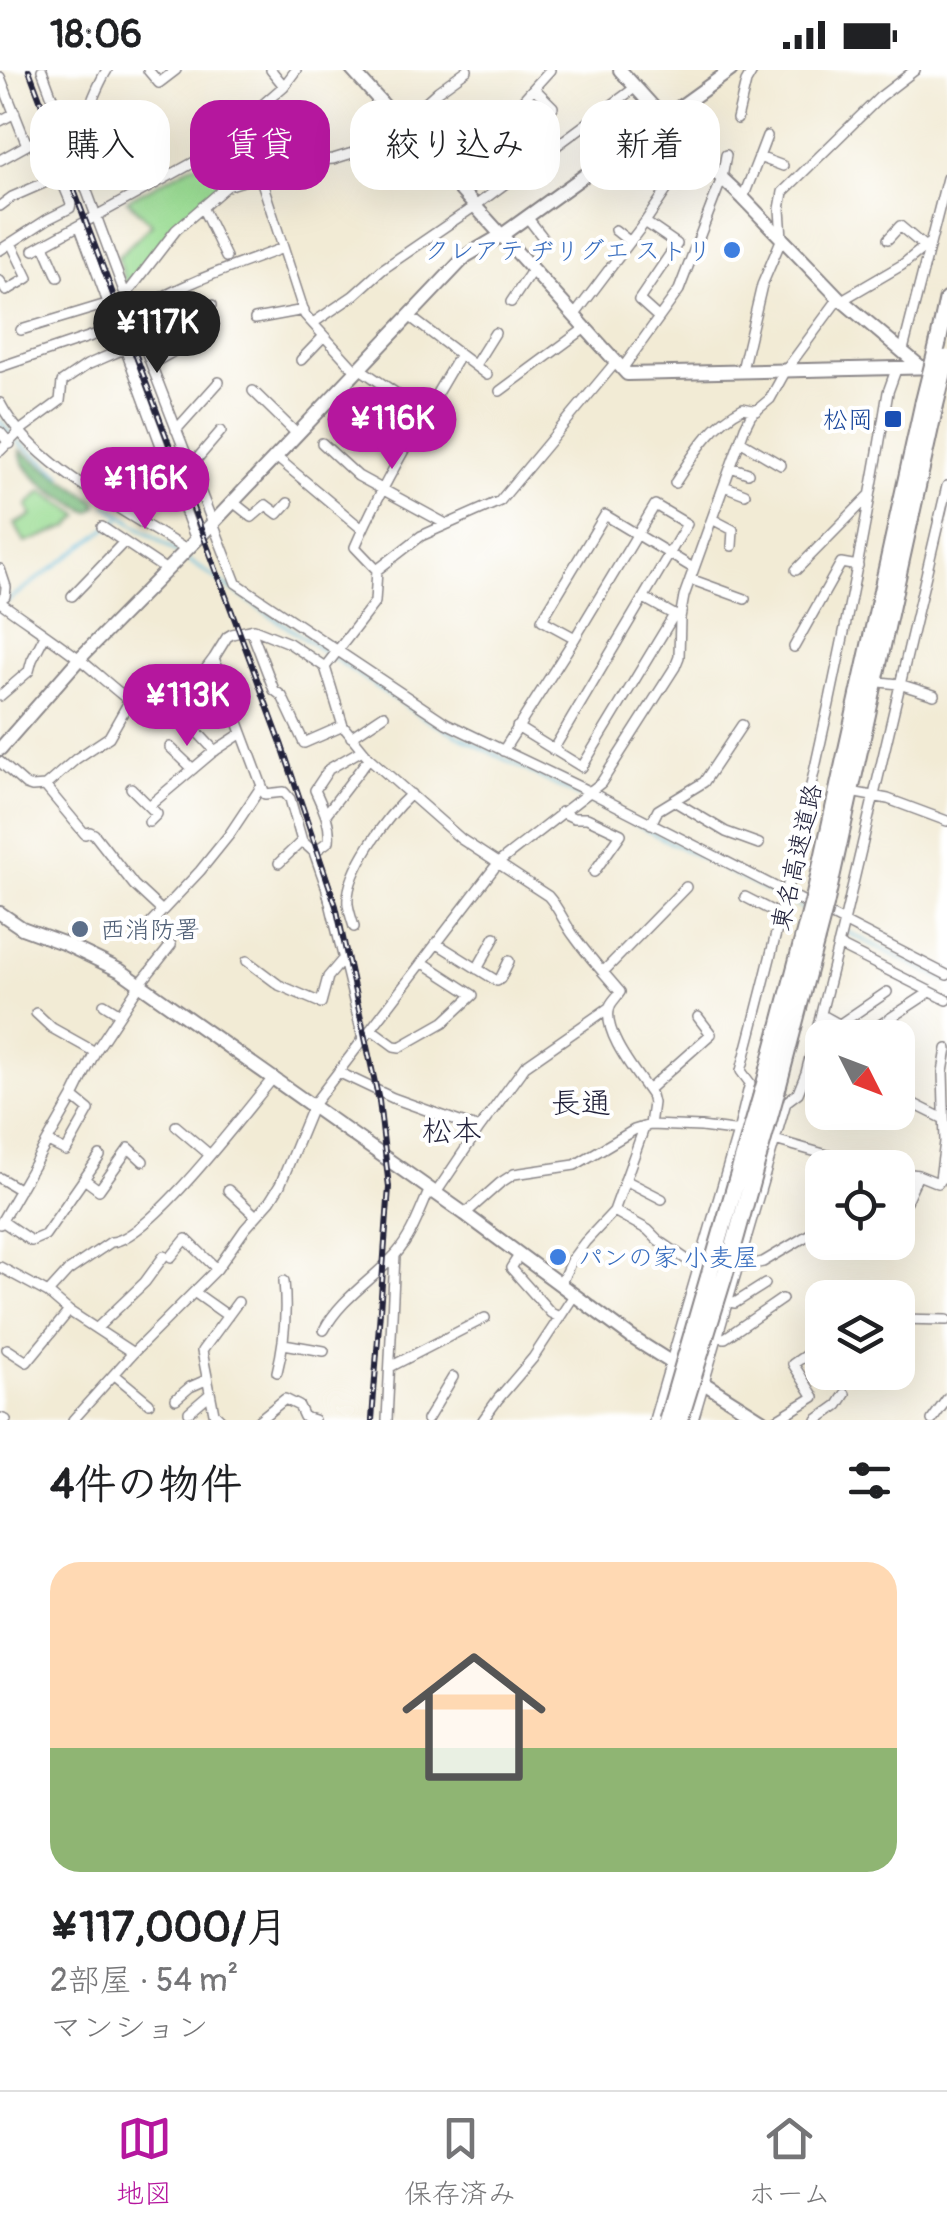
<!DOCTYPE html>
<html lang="ja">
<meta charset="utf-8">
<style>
body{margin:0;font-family:Pangolin,"Klee One",sans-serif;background:#f2f2f2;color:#202124;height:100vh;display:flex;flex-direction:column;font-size:38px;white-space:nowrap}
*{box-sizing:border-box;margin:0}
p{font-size:32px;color:#757577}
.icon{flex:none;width:55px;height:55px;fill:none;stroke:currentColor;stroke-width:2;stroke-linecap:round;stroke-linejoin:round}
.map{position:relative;height:1350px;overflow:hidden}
.side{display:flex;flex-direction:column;background:#fff;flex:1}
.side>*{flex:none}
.banner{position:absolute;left:30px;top:30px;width:888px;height:90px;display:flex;gap:20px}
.needle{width:65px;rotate:132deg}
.tools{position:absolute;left:805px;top:950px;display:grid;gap:20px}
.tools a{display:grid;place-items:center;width:110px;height:110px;border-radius:20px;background:#fff;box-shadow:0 10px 40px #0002;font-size:50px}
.price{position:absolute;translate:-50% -85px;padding:0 22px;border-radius:35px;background:#b5179e;color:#fff;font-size:32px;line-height:65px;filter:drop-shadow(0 2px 5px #0008)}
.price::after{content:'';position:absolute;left:50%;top:60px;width:30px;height:22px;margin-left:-15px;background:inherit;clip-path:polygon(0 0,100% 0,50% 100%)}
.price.active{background:#222;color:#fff}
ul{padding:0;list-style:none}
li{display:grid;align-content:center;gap:20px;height:530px;padding:0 50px}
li+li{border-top:2px solid #e0e0e0}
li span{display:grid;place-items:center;height:310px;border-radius:30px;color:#555}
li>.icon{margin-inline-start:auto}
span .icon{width:180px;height:180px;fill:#fffc;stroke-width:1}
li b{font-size:42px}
h2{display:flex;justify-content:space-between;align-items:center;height:120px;padding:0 50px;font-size:42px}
.pill{padding:0 35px;border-radius:30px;background:#fff;box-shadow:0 10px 40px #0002;font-size:35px;line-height:90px}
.pill.active{background:#b5179e;color:#fff}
.status{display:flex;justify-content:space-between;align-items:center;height:70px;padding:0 50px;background:#fff;direction:ltr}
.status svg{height:28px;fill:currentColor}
.tab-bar{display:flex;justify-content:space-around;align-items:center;height:140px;border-top:2px solid #e0e0e0;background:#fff;font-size:28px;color:#757577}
.tab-bar a{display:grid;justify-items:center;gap:5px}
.tab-bar .active{color:#b5179e}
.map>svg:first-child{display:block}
.green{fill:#9bdd94;stroke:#5e8068;stroke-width:2.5}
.forest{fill:#7cbc7e;stroke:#4f6f5c;stroke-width:2.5}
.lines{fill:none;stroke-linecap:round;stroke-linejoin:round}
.stream{stroke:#60bcde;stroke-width:2.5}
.street-casing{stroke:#8a8688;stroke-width:12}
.secondary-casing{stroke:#8a8688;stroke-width:16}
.highway-casing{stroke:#8a8688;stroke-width:19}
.street{stroke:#fff;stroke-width:9}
.secondary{stroke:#fff;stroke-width:12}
.highway{stroke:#fff;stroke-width:15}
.rail-casing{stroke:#22223b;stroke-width:6}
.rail{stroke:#fff;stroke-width:2.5;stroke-dasharray:8;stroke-linecap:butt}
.highway-bridge-casing{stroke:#8a8688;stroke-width:19;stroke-linecap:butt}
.highway-bridge{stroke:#fff;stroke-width:15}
.shop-dot{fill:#3f7fe0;stroke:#fff;stroke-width:4}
.transit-dot{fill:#1a4fb4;stroke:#fff;stroke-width:4}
.service-dot{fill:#5c6f8a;stroke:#fff;stroke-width:4}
.labels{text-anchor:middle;stroke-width:8;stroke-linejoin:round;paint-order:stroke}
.shop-label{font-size:25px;fill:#366cbe;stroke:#fff;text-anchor:end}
.transit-label{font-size:25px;fill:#164399;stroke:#fff;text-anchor:end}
.street-label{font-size:25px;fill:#22223b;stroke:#fff}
.service-label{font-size:25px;fill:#4e5e75;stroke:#fff;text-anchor:start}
.quarter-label{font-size:30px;fill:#22223b;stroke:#fff}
</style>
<div class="status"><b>18:06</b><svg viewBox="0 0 49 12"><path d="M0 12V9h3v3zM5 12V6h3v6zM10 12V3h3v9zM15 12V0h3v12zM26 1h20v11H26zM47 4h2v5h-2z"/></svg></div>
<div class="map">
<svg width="947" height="1350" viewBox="0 0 947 1350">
<rect width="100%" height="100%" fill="#fff"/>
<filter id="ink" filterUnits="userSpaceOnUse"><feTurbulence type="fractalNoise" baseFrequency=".01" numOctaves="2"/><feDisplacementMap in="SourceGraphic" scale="20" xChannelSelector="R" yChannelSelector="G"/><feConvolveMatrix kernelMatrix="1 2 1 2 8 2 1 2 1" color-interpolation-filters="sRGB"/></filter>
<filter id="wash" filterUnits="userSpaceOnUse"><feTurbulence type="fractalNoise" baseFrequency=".0048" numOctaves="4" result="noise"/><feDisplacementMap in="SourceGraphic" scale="40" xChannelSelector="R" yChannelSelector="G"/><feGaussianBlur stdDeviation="2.25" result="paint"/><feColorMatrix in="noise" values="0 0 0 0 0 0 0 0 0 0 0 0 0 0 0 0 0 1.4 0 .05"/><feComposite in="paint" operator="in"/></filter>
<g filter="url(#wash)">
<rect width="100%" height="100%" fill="#f2ebd5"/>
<path class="green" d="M 208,87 L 230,109 L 186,145 L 126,216 L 118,187 L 152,154 L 127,130 Z
M 42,421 L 80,445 L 69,457 L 25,473 L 15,454 L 32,446 L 27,435 Z"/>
<path class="forest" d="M 20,380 L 96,431 L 97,437 L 90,442 C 68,432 21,407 20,380 Z"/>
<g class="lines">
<path class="stream" d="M 0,351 L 11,365
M 17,371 L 62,405
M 106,435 L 178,483
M 185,488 L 420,646 L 579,727
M 6,532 L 120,449
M 587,730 L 780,828
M 787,831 L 803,839
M 845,861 L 947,911"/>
</g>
</g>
<g filter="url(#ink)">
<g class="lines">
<g class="street-casing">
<path id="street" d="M 42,0 L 151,294 L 236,513 L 446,653 L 590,722 L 947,905
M 148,0 L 159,13 L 176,0
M 271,0 L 284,16
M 0,7 L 27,75 L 0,90
M 534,18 L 553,37
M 522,31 L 550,0
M 737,49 L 746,12 L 753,0
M 0,51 L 15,43
M 224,67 L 260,106 L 305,245 L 356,301
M 71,76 L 76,73 C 86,49 93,22 107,0
M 759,87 L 767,66
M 81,103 L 120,96
M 743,128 L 759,87 L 783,96
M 0,136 L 12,127 L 60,106
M 202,137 L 226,187
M 527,147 L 544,169
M 645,152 L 677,174 L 639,230 L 659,248
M 80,157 L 196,470
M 615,160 L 630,172
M 888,169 L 900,156 L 925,177
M 44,175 L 58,207
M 0,180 L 48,149 L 70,138 L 71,133 L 45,70 L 42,68 L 27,75
M 34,180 L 200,89 L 284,16 L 296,0
M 0,211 L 6,221 L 28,208 L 11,173
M 126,225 L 176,160 L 227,116 L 309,91 L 333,89 L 359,81 L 400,55 L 438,21 L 467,0
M 842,230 L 902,195 L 928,174
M 511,232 L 533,199
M 409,246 L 487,305
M 574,246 L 645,152 L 693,81
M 255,249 L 304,240
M 313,253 L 353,226 L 383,199 L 475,136 L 636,17
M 153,258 L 143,238 C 187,211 236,196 283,178
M 21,260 L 110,233
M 140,263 L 212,235
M 903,280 L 947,108
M 301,290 L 324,266
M 151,294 L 185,275
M 475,295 L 495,263
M 0,297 L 118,257
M 359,298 L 397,324
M 622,299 L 679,220 L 722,108 L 726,85
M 742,300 L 762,215 L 782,168 L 780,139 L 783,122 L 880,27 L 915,0
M 253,321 L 297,364
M 500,321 L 584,259
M 0,333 C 31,394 127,442 185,479
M 410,337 L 424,345
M 176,360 L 219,312
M 0,362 L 10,374
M 740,371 L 781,395
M 322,373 L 358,406 L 446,454
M 0,381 L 22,359 L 60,331 L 62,312 L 87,295 L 126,278
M 275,386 L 362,459
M 190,397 L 221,361
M 731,397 L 748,403
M 675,413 C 694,384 711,354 743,338 L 757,341
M 724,416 L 745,424
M 233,432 L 252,447 L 266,435 L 278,444 L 288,433
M 712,449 L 733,460 L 732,476
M 102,457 L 165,499
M 0,499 L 6,517 L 5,526 L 0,530
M 377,500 L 355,477 C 384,410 422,349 459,286
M 796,500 L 869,426
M 690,509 L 745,529
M 72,526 L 124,472
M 644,528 L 678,547
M 0,532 C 26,551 52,568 78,588 C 98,603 145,650 167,651 L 214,588 L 227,567 L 232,564 L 254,559 L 289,573 L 325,597 L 343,656 L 369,688 L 461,769 L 548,826 C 559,838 564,853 574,866 C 588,886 605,904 620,922 C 617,927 612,931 610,936 C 601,962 637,1004 651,1025 L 653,1033 L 650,1055
M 251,560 L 274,620 L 282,626 L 304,673 L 343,656
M 575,568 L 542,550 L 605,445 L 693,498
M 794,577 L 841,493 L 858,496
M 214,588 L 265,724 L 284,722 L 290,729 L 302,771 L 279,793
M 325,597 L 375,532 L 377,500 L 421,466 L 500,431 L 615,293
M 880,612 L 899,614 L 934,625
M 0,626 L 29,601 L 32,590 L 45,565
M 187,651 L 215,681
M 517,657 L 582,697 L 674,545
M 351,667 L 384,645
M 170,677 L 193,699
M 503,681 L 575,568 L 655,435 L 687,454 L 553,680
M 0,692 L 26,715 L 32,717 L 45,716 L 76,689 L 109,667 L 130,630
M 45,716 L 85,764 L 90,762 L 94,764 L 134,815 L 162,841
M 131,718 L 149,736 L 213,682 L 242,663
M 856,723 L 888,729 L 947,751
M 674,731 L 726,762 L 759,774
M 561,742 L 574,748 L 587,748 L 621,764 L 594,802
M 326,744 L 369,688
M 149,752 L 157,744 L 149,736
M 651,754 L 658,740 L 704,712 L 742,655
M 302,771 L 314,782 L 326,816 L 363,968
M 314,782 L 329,771 C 331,753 322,736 315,720 L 329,699 L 362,680
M 745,827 L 782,846
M 354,857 C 352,850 349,842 348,834 C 345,802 388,745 411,724
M 436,873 L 497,911 L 500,909 L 509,891
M 838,875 L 947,930
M 247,891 L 279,915 L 321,933 L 328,907 L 344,888
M 477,899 L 495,867
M 603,902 L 686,817
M 104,934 L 120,944
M 36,943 L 52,958 L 95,982
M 821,945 C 829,947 832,952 840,954 L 887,922
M 371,959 L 394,976 L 400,977 L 444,952 L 473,925 L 422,892
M 860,968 L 930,922
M 338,1002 L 393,1028 L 479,1059
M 806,1003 L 822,992
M 648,1020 L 711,964 L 698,947
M 898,1026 L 944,1049
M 176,1056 L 210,1085
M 771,1069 L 873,1098
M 48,1072 L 66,1081 L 89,1040 L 73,1027
M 898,1102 L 918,1105 L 938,1113 L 940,1109 L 947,1107
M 0,1108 L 20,1120
M 84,1109 L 99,1120 L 129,1078 L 143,1091
M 940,1109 L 945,1072 L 943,1002 L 947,979
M 625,1110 L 662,1129
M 228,1120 L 256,1146
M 436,1123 L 479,1059 L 525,996 L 610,937
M 614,1141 L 648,1160 L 658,1170 L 699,1198
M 898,1141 L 906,1131 L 918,1105
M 465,1144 L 500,1113 L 514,1104 L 575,1095 L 634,1060 L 650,1055 L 701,1057 L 741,1062
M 2,1151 L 31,1171 L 45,1165 L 100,1086
M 0,1154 L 73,1027 L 95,982 L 140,914 L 171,875 L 153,858 L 151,853 L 200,801 L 229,765 L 261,717
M 815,1161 L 815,1151 L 822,1140
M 520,1184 L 511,1198 L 551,1243 L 559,1247
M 171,1187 L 186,1169 L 217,1199
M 0,1197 L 48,1223 L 69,1241 L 133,1283
M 739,1197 L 763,1192 L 815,1161 L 822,1162
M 561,1213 L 571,1191 L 585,1172 L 614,1141 L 644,1058
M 194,1222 L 228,1246
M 48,1223 L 68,1201 L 111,1172 C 148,1171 247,1039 274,1007
M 729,1232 L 735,1233 L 765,1214
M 813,1241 L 822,1255
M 898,1249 L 947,1250
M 97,1258 L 145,1212 L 164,1186
M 324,1260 C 341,1228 373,1210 396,1184 C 412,1166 420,1141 430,1119
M 719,1267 L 725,1268 L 782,1229
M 284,1274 L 324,1281
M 7,1279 L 27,1292 L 69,1241
M 390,1297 L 485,1248
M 277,1302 C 285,1271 287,1243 284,1211
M 115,1305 L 149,1333
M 176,1329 L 190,1317 L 206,1310
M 189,1342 L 210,1324
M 0,1348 L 6,1350
M 73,1350 L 133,1283 L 217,1199 L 245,1159 L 270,1131 L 280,1115 L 313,1035 L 498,793 L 601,713 L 675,597 L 679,587 L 680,548 L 684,526 L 745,357 L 751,345 L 770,329 L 786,300 L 839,228
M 221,1350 L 214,1343 L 202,1281 L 238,1232
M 259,1350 L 285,1329 L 299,1336 L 304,1347 L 314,1350
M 387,1350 L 395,1185
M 427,1350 L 453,1307
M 483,1350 L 498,1329 L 533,1288 L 575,1224
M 654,1350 L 738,1062 L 750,1013 L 741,1001 C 800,777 851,551 888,322 L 897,297
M 693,1350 L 786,1032 L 798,1023 L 806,1003 L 844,852 L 947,416
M 776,1350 L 814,1327 L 793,1294 L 822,1274
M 817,1350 L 838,1335 L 845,1324
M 932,1350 L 947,1329"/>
</g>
<g class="secondary-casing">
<path id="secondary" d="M 352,0 L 627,304 L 940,297
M 620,0 L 693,81 L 743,128 L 839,228 L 922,298
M 0,679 L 79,589 L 212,454 L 466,186 L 502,165 L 731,0
M 0,843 L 22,858 L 63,873 L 121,901 L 465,1144 L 631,1267 L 762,1350"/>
</g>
<g class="highway-casing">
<path id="highway" d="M 938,273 L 947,230
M 814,827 L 923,333
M 826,833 L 935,337
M 765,1012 L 803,868
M 778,1017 L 816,871"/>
</g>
<use href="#street" class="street"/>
<use href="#secondary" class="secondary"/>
<use href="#highway" class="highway"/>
<g class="rail-casing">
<path id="rail" d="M 29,0 L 281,673 L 336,836 L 379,1031 L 389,1117 L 372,1350"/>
</g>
<use href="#rail" class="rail"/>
<g class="highway-bridge-casing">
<path id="highway-bridge" d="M 923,333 L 938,273
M 935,337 L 947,288
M 803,868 L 814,827
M 816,871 L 826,833
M 667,1350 L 765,1012
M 680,1350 L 734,1175 L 778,1017"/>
</g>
<use href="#highway-bridge" class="highway-bridge"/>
</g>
</g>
<g class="shop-dot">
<circle cx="732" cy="180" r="10"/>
<circle cx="558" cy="1187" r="10"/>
</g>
<rect class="transit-dot" x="883" y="339" width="20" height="20" rx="5"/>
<circle class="service-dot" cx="80" cy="859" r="10"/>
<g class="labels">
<g class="shop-label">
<text x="712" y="189">クレアテ ヂリグエ ストリ</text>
<text x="578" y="1196" text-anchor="start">パンの家 小麦屋</text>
</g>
<g class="transit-label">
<text x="873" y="358">松岡</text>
</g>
<g class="street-label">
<text transform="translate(796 787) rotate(-77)" y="9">東名高速道路</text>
</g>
<g class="service-label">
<text x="100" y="868">西消防署</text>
</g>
<g class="quarter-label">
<text x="581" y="1043">長通</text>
<text x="452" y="1071">松本</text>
</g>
</g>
</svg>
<div class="tools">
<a><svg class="needle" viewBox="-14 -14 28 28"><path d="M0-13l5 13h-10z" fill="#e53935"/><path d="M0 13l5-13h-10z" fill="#757577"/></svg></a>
<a><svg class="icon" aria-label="locate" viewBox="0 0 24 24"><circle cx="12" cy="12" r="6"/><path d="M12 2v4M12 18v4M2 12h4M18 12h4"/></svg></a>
<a><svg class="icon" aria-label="layers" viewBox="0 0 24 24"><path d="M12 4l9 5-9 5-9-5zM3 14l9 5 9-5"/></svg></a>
</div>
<b class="price active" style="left:157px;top:306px">¥117K</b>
<b class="price" style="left:392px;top:402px">¥116K</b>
<b class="price" style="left:145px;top:462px">¥116K</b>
<b class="price" style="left:187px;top:679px">¥113K</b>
<div class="banner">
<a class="pill">購入</a>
<a class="pill active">賃貸</a>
<a class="pill">絞り込み</a>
<a class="pill">新着</a>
</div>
</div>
<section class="side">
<h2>4件の物件<svg class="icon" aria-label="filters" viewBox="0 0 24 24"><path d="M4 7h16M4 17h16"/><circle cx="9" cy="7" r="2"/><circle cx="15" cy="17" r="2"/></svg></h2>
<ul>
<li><span style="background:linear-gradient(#ffd9b3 60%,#8fb573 0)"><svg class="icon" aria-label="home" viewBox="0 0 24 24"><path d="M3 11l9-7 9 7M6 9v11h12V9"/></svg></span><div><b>¥117,000/月</b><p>2部屋 · 54 m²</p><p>マンション</p></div></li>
</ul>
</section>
<nav class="tab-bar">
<a class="active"><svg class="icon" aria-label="map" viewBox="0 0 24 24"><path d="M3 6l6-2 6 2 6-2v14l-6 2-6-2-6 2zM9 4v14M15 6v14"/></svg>地図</a>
<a><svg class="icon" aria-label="saved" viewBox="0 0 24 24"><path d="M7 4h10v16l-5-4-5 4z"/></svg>保存済み</a>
<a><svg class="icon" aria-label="home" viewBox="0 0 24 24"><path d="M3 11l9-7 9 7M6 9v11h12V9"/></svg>ホーム</a>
</nav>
